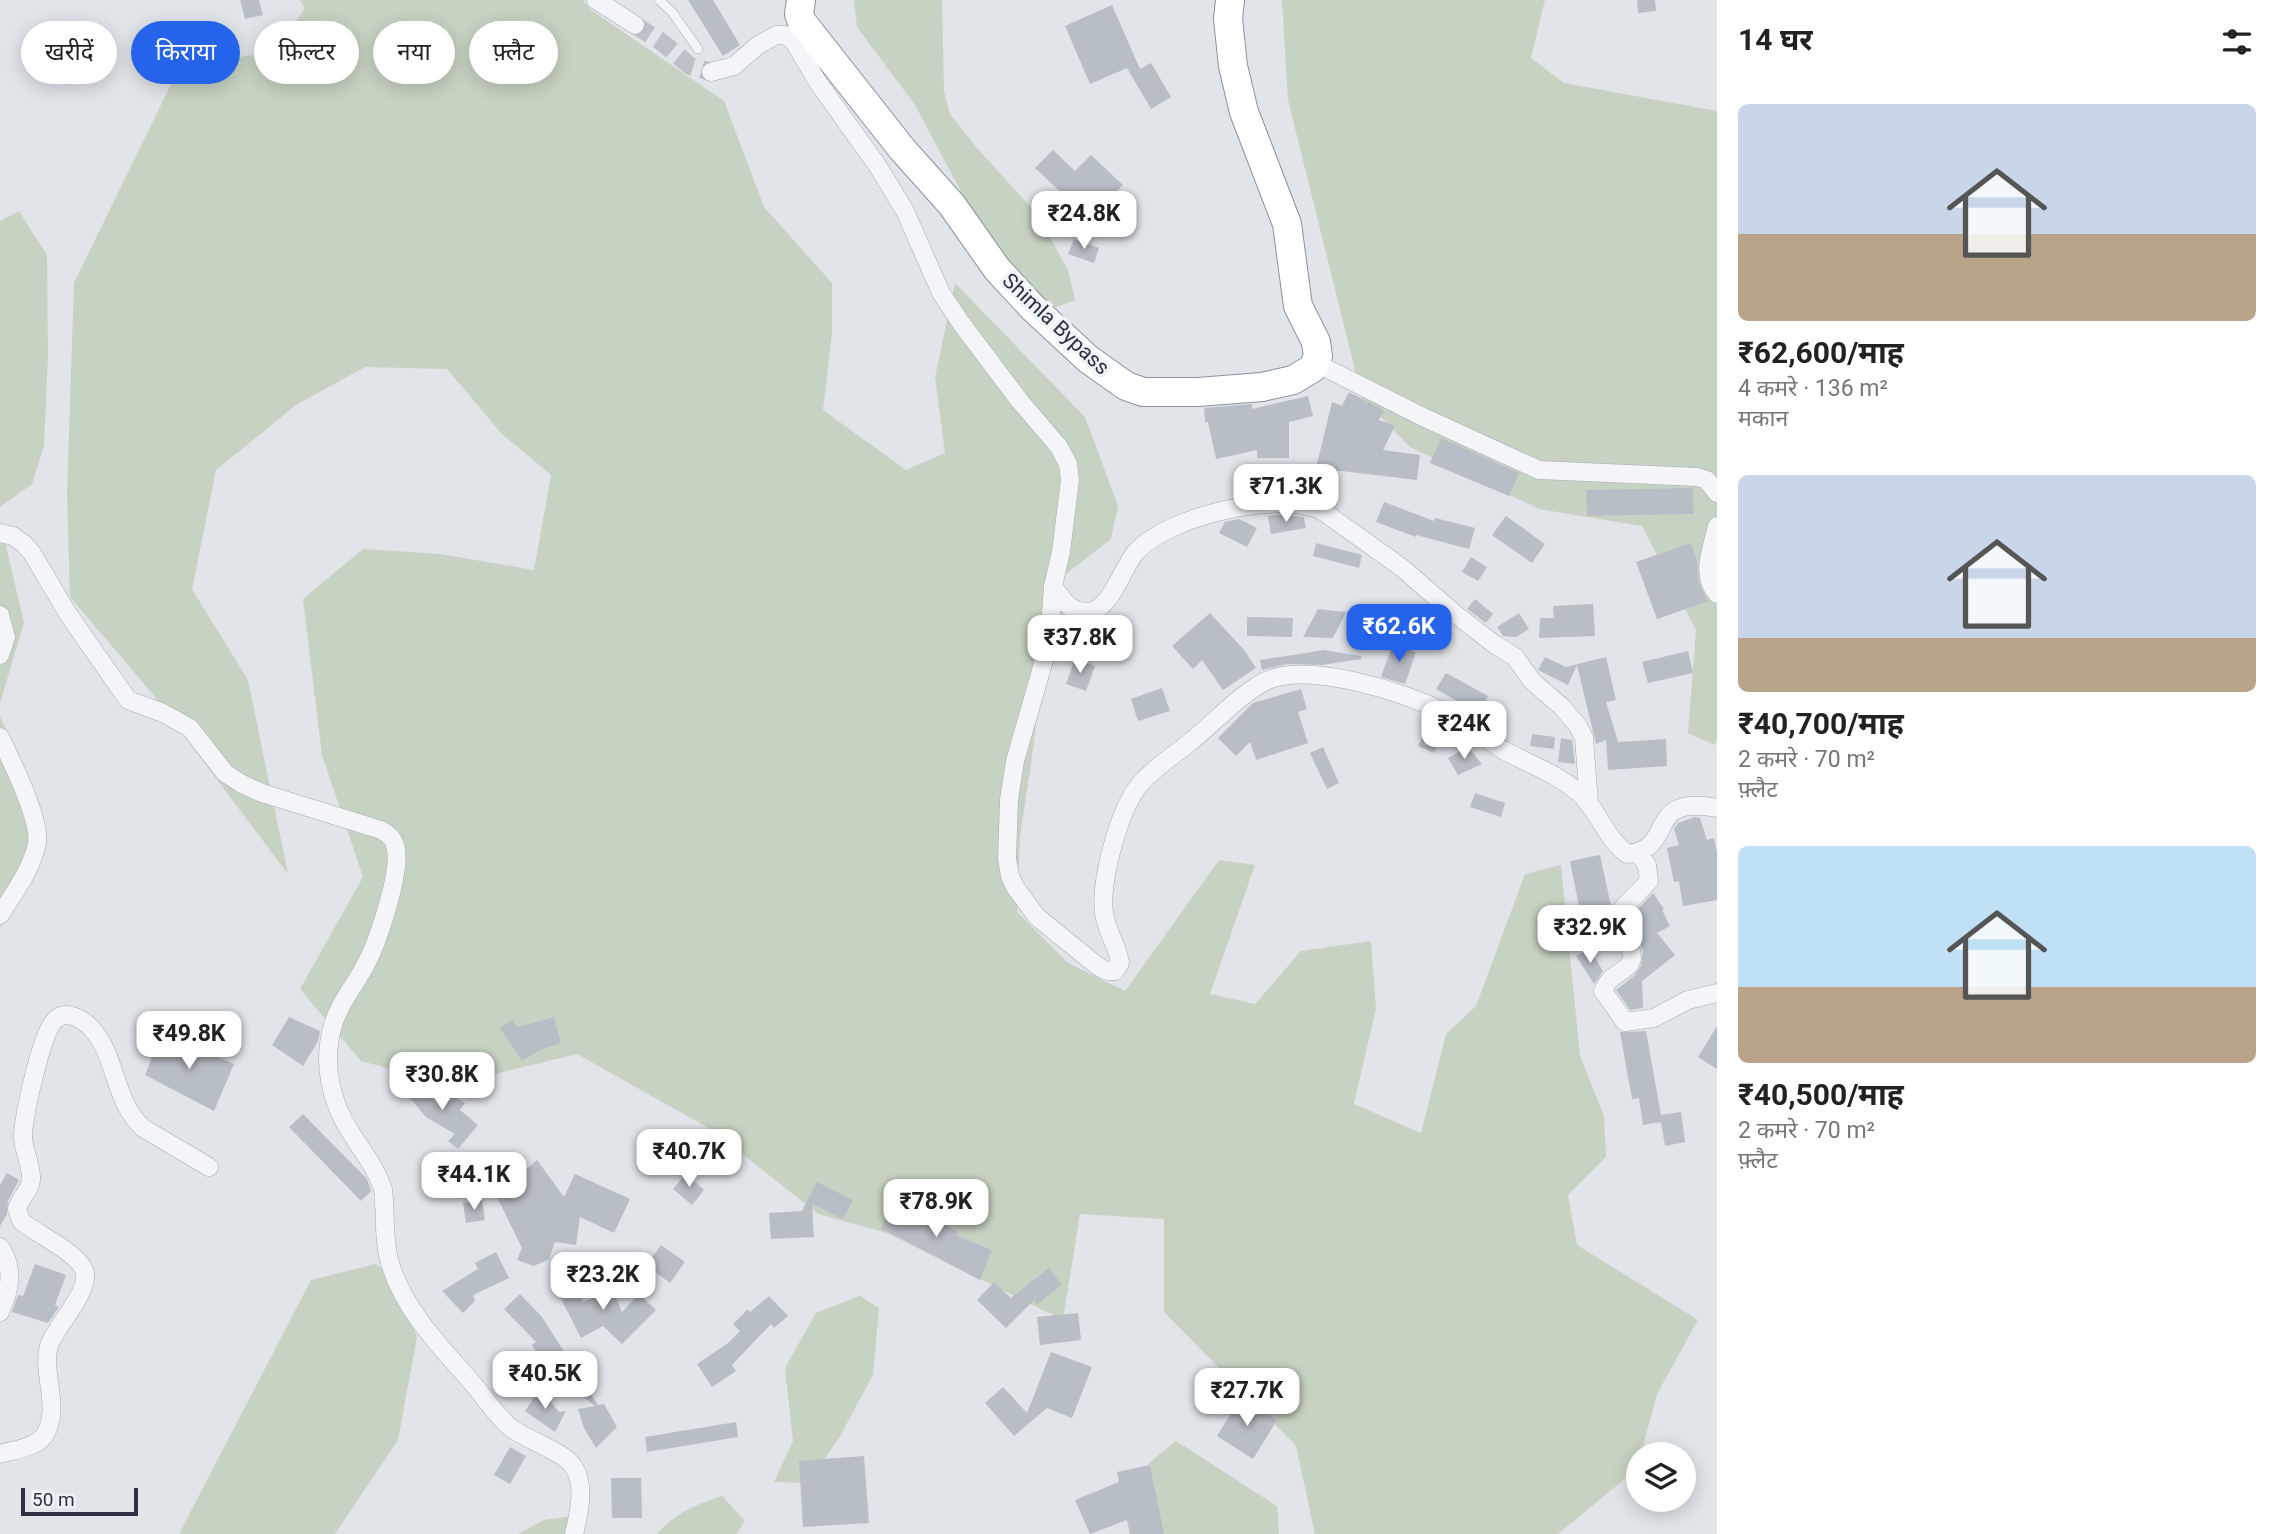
<!DOCTYPE html>
<html lang="hi">
<meta charset="utf-8">
<style>
body{margin:0;font-family:Roboto,"Noto Sans Devanagari",sans-serif;background:#f2f2f2;color:#222;height:100vh;display:flex;flex-direction:column;font-size:26px;white-space:nowrap}
*{box-sizing:border-box;margin:0}
p{font-size:23px;color:#767676}
.icon{flex:none;width:38px;height:38px;fill:none;stroke:currentColor;stroke-width:2;stroke-linecap:round;stroke-linejoin:round}
.map{position:relative;flex:1;overflow:hidden}
.sheet{display:flex;flex-direction:column;background:#fff;width:560px}
.sheet>*{flex:none}
.guide{position:absolute;left:21px;top:21px;width:665px;height:63px;display:flex;gap:14px}
.buttons{position:absolute;left:1626px;top:1442px;display:grid;gap:14px}
.buttons a{display:grid;place-items:center;width:70px;height:70px;border-radius:50%;background:#fff;box-shadow:0 4px 18px #0003;font-size:35px}
.scale{position:absolute;left:21px;bottom:18px;width:117px;box-sizing:border-box;padding-left:7px;border:4px solid #2a3241;border-top:0;font-size:19px;line-height:24px;white-space:nowrap;color:#2a3241;-webkit-text-stroke:5px #f0f3f7;paint-order:stroke}
.price{position:absolute;translate:-50% -60px;padding:0 16px;border-radius:14px;background:#fff;color:#222;font-size:23px;line-height:46px;filter:drop-shadow(0 2px 4px #0008)}
.price::after{content:'';position:absolute;left:50%;top:42px;width:21px;height:16px;margin-left:-10px;background:inherit;clip-path:polygon(0 0,100% 0,50% 100%)}
.price.current{background:#2563eb;color:#fff}
ul{padding:0;list-style:none}
li{display:grid;align-content:center;gap:14px;height:371px;padding:0 21px}
li span{display:grid;place-items:center;height:217px;border-radius:10px;color:#555}
li>.icon{margin-inline-start:auto}
span .icon{width:126px;height:126px;fill:#fffc;stroke-width:1}
li b{font-size:30px}
h2{display:flex;justify-content:space-between;align-items:center;height:84px;padding:0 21px;font-size:30px}
.tag{padding:0 24px;border-radius:32px;background:#fff;box-shadow:0 4px 18px #0003;font-size:24px;line-height:63px}
.tag.current{background:#2563eb;color:#fff}
main{display:flex;flex:1;min-height:0}
.map>svg:first-child{display:block}
.green{fill:#c7d3c2}
.building{fill:#b8bec6}
.lines{fill:none;stroke-linecap:round;stroke-linejoin:round}
.minor-tunnel{stroke:#bcc0c7;stroke-width:18;stroke-dasharray:18 9;stroke-linecap:butt}
.service-casing{stroke:#a6abb3;stroke-width:10}
.minor-casing{stroke:#a6abb3;stroke-width:19}
.trunk-casing{stroke:#8892a0;stroke-width:30}
.service{stroke:#f3f5f8;stroke-width:9}
.minor{stroke:#f3f5f8;stroke-width:18}
.trunk{stroke:#fff;stroke-width:28}
.labels{text-anchor:middle;stroke-width:7;stroke-linejoin:round;paint-order:stroke}
.street-label{font-size:21px;fill:#2a3241;stroke:#f0f3f7}
</style>
<main>
<div class="map">
<svg width="1717" height="1534" viewBox="0 0 1717 1534">
<rect width="100%" height="100%" fill="#e1e4e9"/>
<path class="green" d="M 300,0 L 583,0 L 591,10 L 724,101 L 764,207 L 832,283 L 832,333 L 823,410 L 906,470 L 945,453 L 935,377 L 955,283 L 1085,417 L 1118,506 L 1111,539 L 1058,580 L 1044,652 L 1034,743 L 1020,838 L 1017,912 L 1068,963 L 1125,991 L 1219,860 L 1255,865 L 1210,994 L 1255,1004 L 1301,951 L 1371,941 L 1376,1008 L 1354,1104 L 1421,1133 L 1446,1034 L 1476,1006 L 1525,874 L 1561,865 L 1580,1056 L 1604,1116 L 1606,1157 L 1568,1195 L 1577,1245 L 1698,1320 L 1657,1394 L 1641,1454 L 1638,1454 L 1638,1468 L 1558,1534 L 1315,1534 L 1296,1446 L 1164,1312 L 1164,1219 L 1080,1214 L 1063,1320 L 887,1233 L 818,1214 L 712,1130 L 577,1054 L 450,1085 L 361,1061 L 300,989 L 363,877 L 322,755 L 303,599 L 363,549 L 440,554 L 534,570 L 551,475 L 502,434 L 447,369 L 365,367 L 296,405 L 216,470 L 192,589 L 248,680 L 288,874 L 151,692 L 70,597 L 67,494 L 74,283 L 178,70 L 279,49 L 305,8 Z
M 854,0 L 942,0 L 944,91 L 950,114 L 976,147 L 1037,214 L 1068,270 L 1075,300 L 1049,310 L 991,248 L 915,105 L 857,27 Z
M 1282,0 L 1545,0 L 1531,58 L 1564,83 L 1717,111 L 1717,739 L 1714,745 L 1688,733 L 1696,630 L 1642,526 L 1539,509 L 1410,447 L 1362,398 L 1288,100 Z
M 19,211 L 47,255 L 48,355 L 44,446 L 32,484 L 0,507 L 0,221 Z
M 0,520 L 24,623 L 0,703 Z
M 0,717 L 18,752 L 33,842 L 0,929 Z
M 376,1264 L 398,1282 L 417,1337 L 398,1440 L 335,1534 L 179,1534 L 311,1280 Z
M 860,1296 L 879,1308 L 873,1375 L 839,1438 L 808,1483 L 774,1482 L 793,1441 L 785,1368 L 816,1313 Z
M 1176,1441 L 1277,1506 L 1279,1534 L 1141,1534 L 1149,1463 Z
M 722,1496 L 745,1521 L 736,1534 L 657,1534 C 675,1513 697,1504 722,1496 Z
M 573,1516 L 585,1534 L 518,1534 L 544,1520 Z"/>
<path class="building" d="M 240,0 L 259,0 L 263,15 L 245,19 Z
M 688,0 L 713,0 L 740,45 L 723,56 Z
M 1637,0 L 1655,0 L 1656,11 L 1638,13 Z
M 1112,5 L 1140,69 L 1151,63 L 1171,97 L 1151,109 L 1127,68 L 1090,84 L 1065,26 Z
M 1053,150 L 1075,171 L 1091,155 L 1123,185 L 1089,219 L 1035,168 Z
M 1074,239 L 1099,248 L 1094,263 L 1068,254 Z
M 1349,392 L 1384,410 L 1379,420 L 1395,426 L 1383,450 L 1420,455 L 1417,480 L 1316,468 L 1332,402 L 1342,406 Z
M 1308,396 L 1313,416 L 1289,422 L 1289,458 L 1257,458 L 1257,450 L 1216,459 L 1208,422 L 1205,422 L 1204,408 L 1252,404 L 1252,409 Z
M 1441,438 L 1519,473 L 1509,496 L 1430,463 Z
M 1693,488 L 1694,514 L 1587,516 L 1586,490 Z
M 1384,502 L 1434,521 L 1435,518 L 1475,528 L 1469,549 L 1416,535 L 1416,537 L 1376,522 Z
M 1278,515 L 1304,517 L 1306,528 L 1271,534 L 1268,516 Z
M 1506,516 L 1545,544 L 1532,563 L 1492,535 Z
M 1239,519 L 1257,528 L 1247,547 L 1219,533 L 1225,522 Z
M 1316,543 L 1362,555 L 1359,568 L 1313,556 Z
M 1691,543 L 1697,561 L 1698,581 L 1708,601 L 1657,619 L 1636,562 Z
M 1471,557 L 1487,567 L 1478,581 L 1462,572 Z
M 1475,599 L 1493,614 L 1486,623 L 1467,609 Z
M 1593,604 L 1595,636 L 1539,638 L 1540,618 L 1554,618 L 1553,606 Z
M 1318,609 L 1346,612 L 1333,638 L 1303,637 Z
M 1210,613 L 1245,651 L 1256,668 L 1223,690 L 1202,660 L 1193,669 L 1172,646 Z
M 1519,613 L 1529,629 L 1516,637 L 1503,636 L 1497,627 Z
M 1247,617 L 1293,618 L 1292,637 L 1247,636 Z
M 1393,644 L 1416,652 L 1405,684 L 1381,677 Z
M 1323,650 L 1361,656 L 1361,659 L 1322,665 L 1287,664 L 1262,670 L 1260,660 L 1292,655 L 1292,658 L 1293,655 Z
M 1688,651 L 1693,673 L 1648,683 L 1642,662 Z
M 1545,657 L 1566,667 L 1606,657 L 1616,700 L 1606,702 L 1618,742 L 1666,739 L 1667,766 L 1608,770 L 1606,740 L 1596,744 L 1577,665 L 1568,685 L 1538,670 Z
M 1075,659 L 1095,666 L 1086,691 L 1066,684 Z
M 1446,673 L 1488,696 L 1479,713 L 1436,689 Z
M 1162,688 L 1170,711 L 1138,721 L 1131,699 Z
M 1301,689 L 1307,709 L 1298,712 L 1308,743 L 1256,760 L 1250,742 L 1236,756 L 1218,738 L 1253,703 Z
M 1428,726 L 1443,733 L 1434,753 L 1418,746 Z
M 1532,734 L 1555,737 L 1554,749 L 1530,746 Z
M 1561,738 L 1572,740 L 1575,764 L 1558,762 Z
M 1323,747 L 1339,783 L 1327,789 L 1310,753 Z
M 1468,747 L 1482,764 L 1458,775 L 1448,758 Z
M 1475,793 L 1505,803 L 1501,817 L 1470,807 Z
M 1695,817 L 1700,818 L 1707,840 L 1714,838 L 1717,852 L 1717,900 L 1683,906 L 1679,881 L 1674,882 L 1667,848 L 1679,845 L 1674,829 L 1678,823 Z
M 1600,855 L 1611,906 L 1608,922 L 1583,927 L 1570,861 Z
M 1653,893 L 1664,909 L 1662,910 L 1670,926 L 1657,933 L 1675,955 L 1642,981 L 1643,1008 L 1630,1010 L 1616,990 L 1634,976 L 1641,966 L 1643,951 L 1636,932 L 1634,919 L 1640,915 L 1632,915 Z
M 1589,948 L 1603,971 L 1594,984 L 1576,956 Z
M 289,1017 L 320,1031 L 318,1041 L 303,1066 L 272,1045 Z
M 554,1017 L 561,1043 L 540,1050 L 522,1061 L 500,1028 L 512,1020 L 517,1027 Z
M 1717,1026 L 1717,1069 L 1698,1057 Z
M 1646,1031 L 1661,1115 L 1681,1112 L 1685,1142 L 1665,1146 L 1661,1122 L 1643,1125 L 1639,1098 L 1632,1099 L 1620,1032 Z
M 161,1034 L 234,1064 L 214,1111 L 145,1075 Z
M 413,1075 L 442,1110 L 451,1095 L 465,1103 L 460,1110 L 478,1125 L 458,1149 L 448,1141 L 455,1134 L 426,1117 L 400,1086 Z
M 303,1114 L 367,1179 L 371,1191 L 361,1201 L 289,1127 Z
M 537,1160 L 564,1197 L 575,1174 L 630,1199 L 614,1233 L 580,1217 L 576,1245 L 555,1242 L 549,1259 L 534,1266 L 517,1260 L 522,1248 L 493,1189 L 521,1174 Z
M 7,1173 L 19,1180 L 8,1201 L 7,1214 L 0,1226 L 0,1185 Z
M 686,1174 L 704,1190 L 692,1205 L 673,1189 Z
M 817,1182 L 853,1200 L 843,1219 L 812,1204 L 814,1237 L 771,1239 L 769,1213 L 802,1211 Z
M 896,1199 L 958,1232 L 956,1235 L 992,1250 L 980,1280 L 881,1228 Z
M 482,1200 L 485,1220 L 466,1223 L 463,1203 Z
M 661,1245 L 685,1262 L 670,1283 L 646,1265 Z
M 496,1252 L 509,1278 L 473,1295 L 475,1301 L 463,1313 L 442,1291 L 478,1269 L 475,1263 Z
M 35,1264 L 66,1275 L 55,1305 L 59,1307 L 48,1323 L 12,1312 L 18,1295 L 23,1296 Z
M 1049,1268 L 1062,1285 L 1036,1305 L 1035,1299 L 1006,1328 L 977,1300 L 994,1282 L 1011,1298 Z
M 570,1276 L 583,1302 L 613,1290 L 622,1312 L 639,1294 L 656,1310 L 622,1344 L 603,1326 L 581,1338 L 554,1285 Z
M 520,1294 L 542,1317 L 598,1405 L 604,1404 L 617,1427 L 596,1448 L 584,1428 L 578,1409 L 595,1406 L 547,1369 L 532,1345 L 536,1342 L 504,1309 Z
M 769,1296 L 788,1316 L 774,1328 L 771,1324 L 732,1365 L 736,1371 L 712,1387 L 697,1364 L 728,1343 L 740,1331 L 733,1324 L 748,1309 L 750,1312 Z
M 1078,1313 L 1081,1340 L 1040,1345 L 1037,1317 Z
M 1051,1352 L 1092,1367 L 1072,1418 L 1047,1408 L 1014,1436 L 985,1403 L 1003,1387 L 1027,1413 Z
M 540,1389 L 559,1412 L 566,1411 L 555,1432 L 525,1411 Z
M 1241,1397 L 1277,1420 L 1253,1459 L 1217,1436 Z
M 736,1422 L 738,1437 L 647,1452 L 645,1437 Z
M 510,1447 L 526,1456 L 510,1484 L 494,1475 Z
M 864,1456 L 869,1523 L 803,1527 L 799,1461 Z
M 1150,1465 L 1164,1534 L 1130,1534 L 1127,1520 L 1090,1534 L 1075,1500 L 1119,1482 L 1117,1472 Z
M 611,1478 L 641,1478 L 642,1518 L 612,1518 Z"/>
<g class="lines">
<path class="minor-tunnel" d="M 635,25 L 663,43 L 690,66 L 711,72"/>
<g class="service-casing">
<path id="service" d="M 659,0 L 672,12 L 698,49"/>
</g>
<g class="minor-casing">
<path id="minor" d="M 596,0 L 635,25
M 711,72 L 734,66 L 757,46 L 776,35 L 785,35 L 793,40 L 817,81 L 877,165 L 905,211 L 941,293 L 961,323 L 1019,400 L 1059,447 L 1068,464 L 1070,480 L 1061,552 L 1053,586 L 1049,643 L 1015,761 L 1009,800 L 1007,859 L 1010,876 L 1015,887 L 1037,917 L 1095,964 C 1102,969 1106,972 1115,971 L 1120,963 C 1118,946 1106,931 1104,913 C 1100,881 1119,808 1141,783 C 1155,767 1173,756 1189,743 C 1212,725 1243,691 1268,680 C 1313,662 1405,693 1447,713 C 1468,723 1485,739 1505,751 C 1531,765 1554,772 1578,792 C 1598,809 1606,839 1627,854 C 1678,849 1643,794 1717,808
M 1316,363 L 1423,417 L 1539,470 L 1697,477 L 1707,480 L 1717,493
M 1717,526 C 1712,548 1700,574 1717,594
M 0,533 L 13,536 L 24,544 L 32,553 L 68,614 L 128,700 L 163,713 L 190,728 L 225,773 L 242,784 L 262,793 L 381,830 C 387,833 393,838 395,845 C 403,868 378,941 366,964 C 356,984 339,1003 333,1025 C 322,1062 330,1101 351,1133 C 363,1152 376,1168 383,1189 C 386,1213 383,1240 390,1263 C 405,1313 443,1349 475,1386 C 486,1400 496,1415 510,1427 C 526,1440 563,1451 573,1466 C 586,1484 579,1514 574,1534
M 1053,586 C 1063,601 1074,618 1095,610 C 1112,603 1123,568 1135,553 C 1167,516 1276,491 1321,510 L 1401,567 L 1454,613 L 1494,644 L 1515,657 L 1532,681 L 1562,707 L 1578,726 L 1584,738 L 1589,803
M 0,615 L 6,637 L 0,655
M 0,737 C 11,760 41,820 37,843 C 32,869 14,893 0,915
M 1638,853 L 1647,865 L 1649,881 L 1621,910 L 1619,918 L 1624,924 C 1622,942 1632,944 1632,957 C 1632,969 1615,973 1609,981 C 1606,984 1605,988 1603,991 L 1625,1022 L 1654,1018 L 1688,1000 L 1717,993
M 0,1247 C 15,1269 10,1290 0,1312
M 0,1454 C 13,1450 35,1448 44,1436 C 62,1409 41,1373 49,1346 C 55,1326 92,1291 84,1270 C 77,1253 41,1236 25,1224 L 21,1221 L 17,1209 C 20,1198 30,1191 31,1180 C 32,1166 24,1152 23,1138 C 23,1118 41,1034 55,1020 C 66,1009 83,1019 92,1029 C 117,1057 114,1102 143,1128 L 209,1167"/>
</g>
<g class="trunk-casing">
<path id="trunk" d="M 801,0 L 799,14 L 802,22 L 902,149 L 952,205 L 997,269 L 1033,308 L 1088,359 L 1126,386 L 1143,392 L 1198,392 L 1262,387 L 1293,380 L 1313,368 L 1318,356 L 1316,342 L 1298,306 L 1287,224 L 1244,112 L 1233,66 L 1228,19 L 1230,0"/>
</g>
<use href="#service" class="service"/>
<use href="#minor" class="minor"/>
<use href="#trunk" class="trunk"/>
</g>
<g class="labels">
<g class="street-label">
<text transform="translate(1056 324) rotate(43)" y="7">Shimla Bypass</text>
</g>
</g>
</svg>
<div class="buttons">
<a><svg class="icon" aria-label="layers" viewBox="0 0 24 24"><path d="M12 4l9 5-9 5-9-5zM3 14l9 5 9-5"/></svg></a>
</div>
<div class="scale">50 m</div>
<b class="price" style="left:1084px;top:251px">₹24.8K</b>
<b class="price" style="left:1286px;top:524px">₹71.3K</b>
<b class="price current" style="left:1399px;top:664px">₹62.6K</b>
<b class="price" style="left:1080px;top:675px">₹37.8K</b>
<b class="price" style="left:1464px;top:761px">₹24K</b>
<b class="price" style="left:1590px;top:965px">₹32.9K</b>
<b class="price" style="left:189px;top:1071px">₹49.8K</b>
<b class="price" style="left:442px;top:1112px">₹30.8K</b>
<b class="price" style="left:689px;top:1189px">₹40.7K</b>
<b class="price" style="left:474px;top:1212px">₹44.1K</b>
<b class="price" style="left:936px;top:1239px">₹78.9K</b>
<b class="price" style="left:603px;top:1312px">₹23.2K</b>
<b class="price" style="left:545px;top:1411px">₹40.5K</b>
<b class="price" style="left:1247px;top:1428px">₹27.7K</b>
<div class="guide">
<a class="tag">खरीदें</a>
<a class="tag current">किराया</a>
<a class="tag">फ़िल्टर</a>
<a class="tag">नया</a>
<a class="tag">फ़्लैट</a>
</div>
</div>
<section class="sheet">
<h2>14 घर<svg class="icon" aria-label="filters" viewBox="0 0 24 24"><path d="M4 7h16M4 17h16"/><circle cx="9" cy="7" r="2"/><circle cx="15" cy="17" r="2"/></svg></h2>
<ul>
<li><span style="background:linear-gradient(#c9d6e8 60%,#b9a48a 0)"><svg class="icon" aria-label="home" viewBox="0 0 24 24"><path d="M3 11l9-7 9 7M6 9v11h12V9"/></svg></span><div><b>₹62,600/माह</b><p>4 कमरे · 136 m²</p><p>मकान</p></div></li>
<li><span style="background:linear-gradient(#c9d6e8 75%,#b9a48a 0)"><svg class="icon" aria-label="home" viewBox="0 0 24 24"><path d="M3 11l9-7 9 7M6 9v11h12V9"/></svg></span><div><b>₹40,700/माह</b><p>2 कमरे · 70 m²</p><p>फ़्लैट</p></div></li>
<li><span style="background:linear-gradient(#bfe0f5 65%,#b9a48a 0)"><svg class="icon" aria-label="home" viewBox="0 0 24 24"><path d="M3 11l9-7 9 7M6 9v11h12V9"/></svg></span><div><b>₹40,500/माह</b><p>2 कमरे · 70 m²</p><p>फ़्लैट</p></div></li>
</ul>
</section>
</main>
